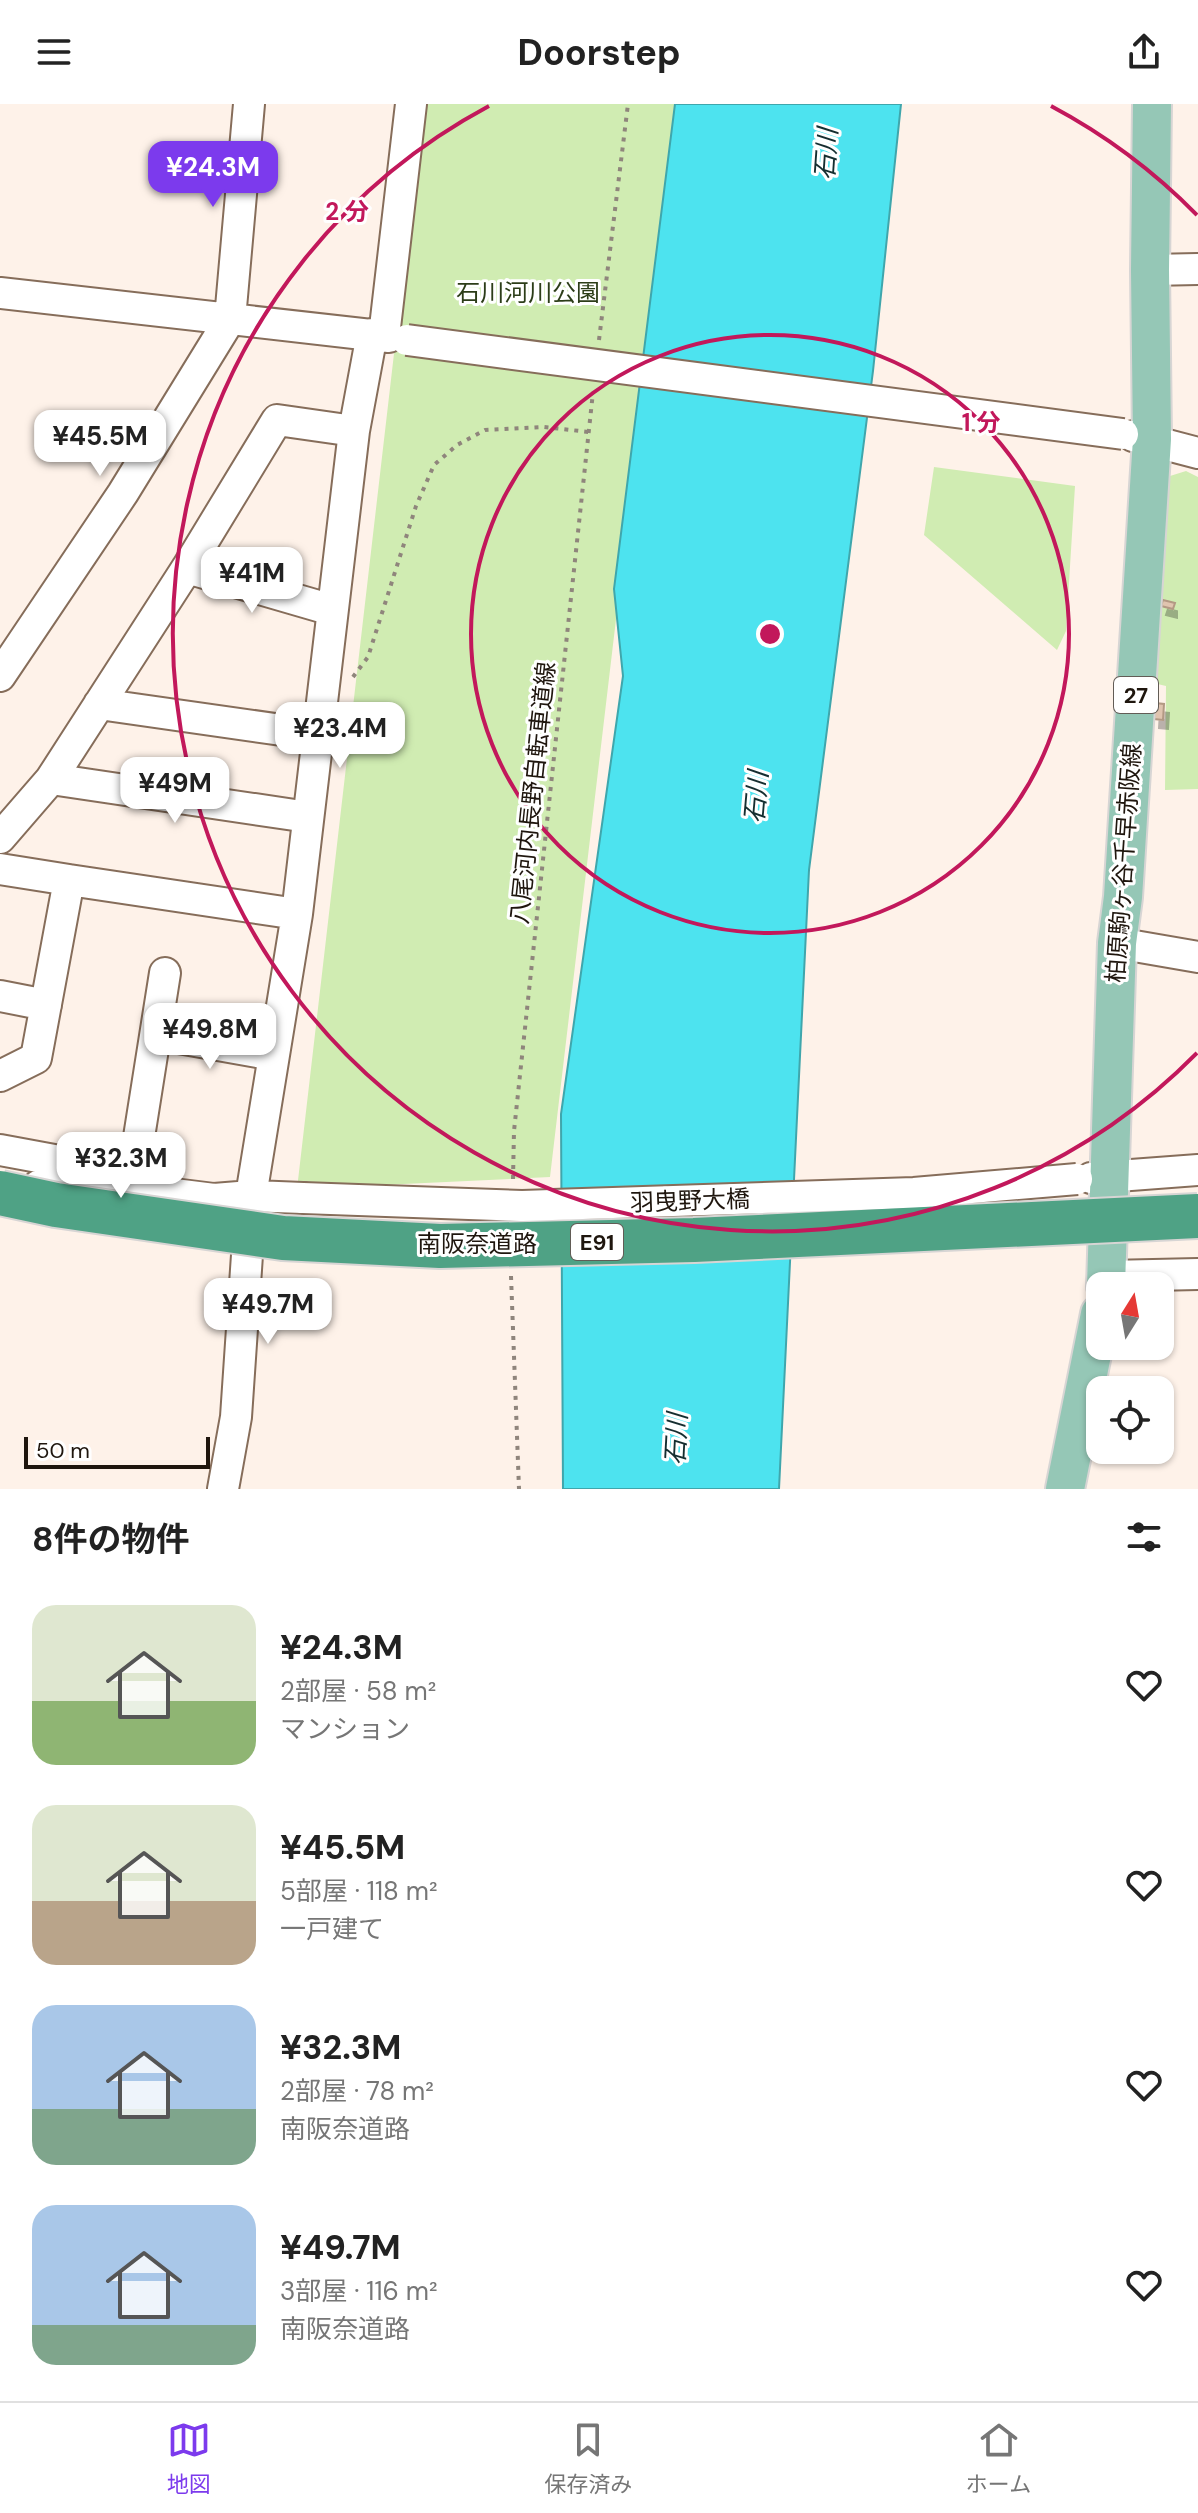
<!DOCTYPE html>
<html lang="ja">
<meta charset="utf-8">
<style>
body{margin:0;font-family:"DM Sans","Noto Sans JP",sans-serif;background:#f2f2f2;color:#222;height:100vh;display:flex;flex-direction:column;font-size:30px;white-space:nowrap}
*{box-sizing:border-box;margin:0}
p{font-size:26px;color:#767676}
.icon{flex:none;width:44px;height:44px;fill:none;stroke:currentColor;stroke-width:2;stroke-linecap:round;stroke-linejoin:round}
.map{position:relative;height:1385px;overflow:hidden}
.side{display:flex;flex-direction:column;background:#fff;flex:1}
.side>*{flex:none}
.needle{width:52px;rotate:11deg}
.tools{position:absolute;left:1086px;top:1168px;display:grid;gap:16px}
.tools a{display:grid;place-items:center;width:88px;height:88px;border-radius:16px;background:#fff;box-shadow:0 2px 6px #0004;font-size:40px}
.scale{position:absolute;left:24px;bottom:20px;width:186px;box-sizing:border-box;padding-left:8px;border:4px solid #1f160e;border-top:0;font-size:22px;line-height:28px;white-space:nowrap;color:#1f160e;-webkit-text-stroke:6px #fff;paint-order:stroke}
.price{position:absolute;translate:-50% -68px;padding:0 18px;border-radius:16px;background:#fff;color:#222;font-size:26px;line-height:52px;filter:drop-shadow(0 2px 4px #0008)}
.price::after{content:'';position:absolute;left:50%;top:48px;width:24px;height:18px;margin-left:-12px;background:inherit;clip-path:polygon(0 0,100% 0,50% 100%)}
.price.selected{background:#7c3aed;color:#fff}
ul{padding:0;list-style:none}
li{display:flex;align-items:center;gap:24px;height:200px;padding:0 32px}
li span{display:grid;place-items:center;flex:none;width:224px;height:160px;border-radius:24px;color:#555}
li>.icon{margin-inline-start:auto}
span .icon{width:96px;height:96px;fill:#fffc;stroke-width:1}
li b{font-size:34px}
h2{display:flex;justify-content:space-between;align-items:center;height:96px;padding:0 32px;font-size:34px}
header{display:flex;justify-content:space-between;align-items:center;height:104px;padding:0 32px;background:#fff;font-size:36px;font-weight:700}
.dock{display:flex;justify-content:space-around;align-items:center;height:112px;border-top:2px solid #e0e0e0;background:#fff;font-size:22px;color:#767676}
.dock a{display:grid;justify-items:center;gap:4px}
.dock .selected{color:#7c3aed}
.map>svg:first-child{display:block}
.green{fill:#d0ecb2}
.water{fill:#4de3ef;stroke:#3fa6ac;stroke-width:2}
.building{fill:#e0c4af;stroke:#b39984;stroke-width:2;filter:url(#shadow)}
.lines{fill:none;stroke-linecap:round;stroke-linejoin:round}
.minor-casing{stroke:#866d5a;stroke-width:34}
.major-casing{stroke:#d7d5d4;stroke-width:42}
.path{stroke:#8f857c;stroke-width:4;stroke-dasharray:4 6;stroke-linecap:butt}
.minor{stroke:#fff;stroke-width:30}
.major{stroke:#95c7b6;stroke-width:38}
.minor-bridge-casing{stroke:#866d5a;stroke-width:34;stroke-linecap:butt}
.highway-bridge-casing{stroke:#d7d5d4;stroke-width:48;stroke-linecap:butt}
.minor-bridge{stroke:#fff;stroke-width:30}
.highway-bridge{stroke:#4fa285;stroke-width:44}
.ring{fill:none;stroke:#c2185b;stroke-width:4}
.labels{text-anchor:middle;stroke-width:6;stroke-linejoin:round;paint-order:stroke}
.shield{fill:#fff;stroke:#625c56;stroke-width:2}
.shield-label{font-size:22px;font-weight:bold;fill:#1f160e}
.park-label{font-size:24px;fill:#2c3d18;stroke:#fff}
.street-label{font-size:24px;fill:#1f160e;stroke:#fff}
.water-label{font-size:26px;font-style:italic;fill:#152e30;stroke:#fff}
.centre{fill:#c2185b;stroke:#fff;stroke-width:4}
.ring-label{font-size:24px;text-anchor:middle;font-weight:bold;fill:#c2185b;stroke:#fff;stroke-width:6;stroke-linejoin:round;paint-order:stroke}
</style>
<header><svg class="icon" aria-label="menu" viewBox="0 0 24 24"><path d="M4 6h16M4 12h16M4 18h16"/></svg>Doorstep<svg class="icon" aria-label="share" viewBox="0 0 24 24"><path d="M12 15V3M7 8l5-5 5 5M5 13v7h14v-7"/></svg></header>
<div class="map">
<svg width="1198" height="1385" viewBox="0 0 1198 1385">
<defs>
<filter id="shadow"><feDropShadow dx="5" dy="9" stdDeviation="0" flood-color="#0004"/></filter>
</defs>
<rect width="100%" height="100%" fill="#fef2e9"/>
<path class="green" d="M 423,0 L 677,0 L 550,1073 L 297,1085 Z
M 934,363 L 1075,382 L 1066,527 L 1057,546 L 924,431 Z
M 1186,367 L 1198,373 L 1198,685 L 1165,686 L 1166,582 L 1149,578 L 1170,372 Z"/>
<path class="water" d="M 675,0 L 901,0 L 873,267 L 809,766 L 779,1385 L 563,1385 L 561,1010 L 623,572 L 614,485 Z"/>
<path class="building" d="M 1163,496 L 1175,499 L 1173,505 L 1161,502 Z
M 1155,599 L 1164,600 L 1163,616 L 1154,615 Z"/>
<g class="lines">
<g class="minor-casing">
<path id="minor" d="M 1150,166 L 1198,165
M 0,189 L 389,233
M 384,232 L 411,0
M 1133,332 L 1198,349
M 187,464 L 332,506
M 0,572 L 123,389 L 230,215 L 249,0
M 99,600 L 317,631
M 51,675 L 308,713
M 0,734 L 51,675 L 187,464 L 277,316 L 354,327
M 0,765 L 69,776 L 36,954 L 0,972
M 69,776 L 297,810
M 1117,839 L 1198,853
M 0,892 L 46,901
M 156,930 L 274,951
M 0,1046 L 119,1068
M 133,1071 L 165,869
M 1091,1074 L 1198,1066
M 38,1082 L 110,1082 L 214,1095 L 251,1092 L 303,1094
M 1108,1172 L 1198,1170
M 223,1385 L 236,1313 L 251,1092 L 297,810 L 354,327 L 372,230"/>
</g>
<g class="major-casing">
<path id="major" d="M 1106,1182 L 1117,839 L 1123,793 L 1152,335 L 1150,166 L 1152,0
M 1065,1385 L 1100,1210"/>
</g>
<path class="path" d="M 599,236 L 628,0
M 353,573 L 368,553 L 416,402 L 434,361 L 457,341 L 485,326 L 544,323 L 589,328
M 513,1075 L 514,1027 L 593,288
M 511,1172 L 519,1385"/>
<use href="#minor" class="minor"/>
<use href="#major" class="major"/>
<g class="minor-bridge-casing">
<path id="minor-bridge" d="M 407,236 L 1123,330
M 303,1094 L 522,1102 L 914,1089 L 1077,1075"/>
</g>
<g class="highway-bridge-casing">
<path id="highway-bridge" d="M 0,1089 L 56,1101 L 283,1134 L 440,1142 L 694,1136 L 1198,1112"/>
</g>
<use href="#minor-bridge" class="minor-bridge"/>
<use href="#highway-bridge" class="highway-bridge"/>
</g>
<g class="ring">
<circle cx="770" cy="530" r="299"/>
<path d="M1197 949A598 598 0 1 1 489 2M1051 2A598 598 0 0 1 1197 111"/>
</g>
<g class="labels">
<g class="shield">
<rect x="1114" y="573" width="44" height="36" rx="6"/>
<rect x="571" y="1120" width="52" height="36" rx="6"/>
</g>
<g class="shield-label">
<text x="1136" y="599">27</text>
<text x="597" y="1146">E91</text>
</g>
<g class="park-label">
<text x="528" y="197">石川河川公園</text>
</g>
<g class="street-label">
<text transform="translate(533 689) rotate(-84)" y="8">八尾河内長野自転車道線</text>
<text transform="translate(1124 759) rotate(-86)" y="8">柏原駒ヶ谷千早赤阪線</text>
<text transform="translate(690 1097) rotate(-2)" y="8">羽曳野大橋</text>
<text x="477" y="1148">南阪奈道路</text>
</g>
<g class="water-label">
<text transform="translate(826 50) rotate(-86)" y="9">石川</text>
<text transform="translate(756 693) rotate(-85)" y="9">石川</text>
<text transform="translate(676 1335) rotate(-87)" y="9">石川</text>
</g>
</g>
<circle cx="770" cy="530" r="12" class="centre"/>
<g class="ring-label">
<text x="347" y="116">2 分</text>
<text x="981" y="327">1 分</text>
</g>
</svg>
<div class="tools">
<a><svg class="needle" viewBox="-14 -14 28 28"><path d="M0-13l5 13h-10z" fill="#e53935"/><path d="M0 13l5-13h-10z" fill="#767676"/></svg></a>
<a><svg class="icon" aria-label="locate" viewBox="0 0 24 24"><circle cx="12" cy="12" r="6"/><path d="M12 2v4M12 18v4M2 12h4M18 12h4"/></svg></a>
</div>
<div class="scale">50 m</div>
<b class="price selected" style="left:213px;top:105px">¥24.3M</b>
<b class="price" style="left:100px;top:374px">¥45.5M</b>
<b class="price" style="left:252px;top:511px">¥41M</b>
<b class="price" style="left:340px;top:666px">¥23.4M</b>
<b class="price" style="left:175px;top:721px">¥49M</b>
<b class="price" style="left:210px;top:967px">¥49.8M</b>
<b class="price" style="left:121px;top:1096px">¥32.3M</b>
<b class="price" style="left:268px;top:1242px">¥49.7M</b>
</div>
<section class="side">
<h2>8件の物件<svg class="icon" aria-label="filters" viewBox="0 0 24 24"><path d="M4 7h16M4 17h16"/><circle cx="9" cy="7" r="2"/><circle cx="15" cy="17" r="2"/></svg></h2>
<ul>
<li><span style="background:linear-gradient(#dfe7d0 60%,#8fb573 0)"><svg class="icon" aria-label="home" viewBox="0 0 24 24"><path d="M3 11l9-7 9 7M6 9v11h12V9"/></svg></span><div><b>¥24.3M</b><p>2部屋 · 58 m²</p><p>マンション</p></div><svg class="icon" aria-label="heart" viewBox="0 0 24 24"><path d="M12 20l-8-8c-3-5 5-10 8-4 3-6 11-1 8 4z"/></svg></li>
<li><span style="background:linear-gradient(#dfe7d0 60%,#b9a48a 0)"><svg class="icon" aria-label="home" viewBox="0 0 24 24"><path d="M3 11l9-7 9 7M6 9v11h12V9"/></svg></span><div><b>¥45.5M</b><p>5部屋 · 118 m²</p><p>一戸建て</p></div><svg class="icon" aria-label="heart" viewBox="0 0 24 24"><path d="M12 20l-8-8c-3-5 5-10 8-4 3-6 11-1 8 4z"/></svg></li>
<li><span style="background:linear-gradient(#a9c7e8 65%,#7fa58c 0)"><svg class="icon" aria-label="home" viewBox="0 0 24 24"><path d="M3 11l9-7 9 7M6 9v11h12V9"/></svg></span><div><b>¥32.3M</b><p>2部屋 · 78 m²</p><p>南阪奈道路</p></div><svg class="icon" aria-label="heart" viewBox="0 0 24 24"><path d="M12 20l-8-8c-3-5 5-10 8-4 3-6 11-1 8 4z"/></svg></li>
<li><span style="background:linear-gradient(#a9c7e8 75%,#7fa58c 0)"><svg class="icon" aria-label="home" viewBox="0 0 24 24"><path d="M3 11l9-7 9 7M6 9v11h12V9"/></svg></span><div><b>¥49.7M</b><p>3部屋 · 116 m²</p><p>南阪奈道路</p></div><svg class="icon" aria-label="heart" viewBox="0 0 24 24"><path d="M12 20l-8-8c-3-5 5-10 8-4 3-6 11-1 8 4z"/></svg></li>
</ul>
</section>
<nav class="dock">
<a class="selected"><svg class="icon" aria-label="map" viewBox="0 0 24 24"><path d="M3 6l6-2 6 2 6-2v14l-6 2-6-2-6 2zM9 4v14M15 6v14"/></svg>地図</a>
<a><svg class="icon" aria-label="saved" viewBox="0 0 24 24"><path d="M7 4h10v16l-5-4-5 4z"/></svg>保存済み</a>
<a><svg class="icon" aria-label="home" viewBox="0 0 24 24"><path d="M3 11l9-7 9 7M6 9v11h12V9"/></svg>ホーム</a>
</nav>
